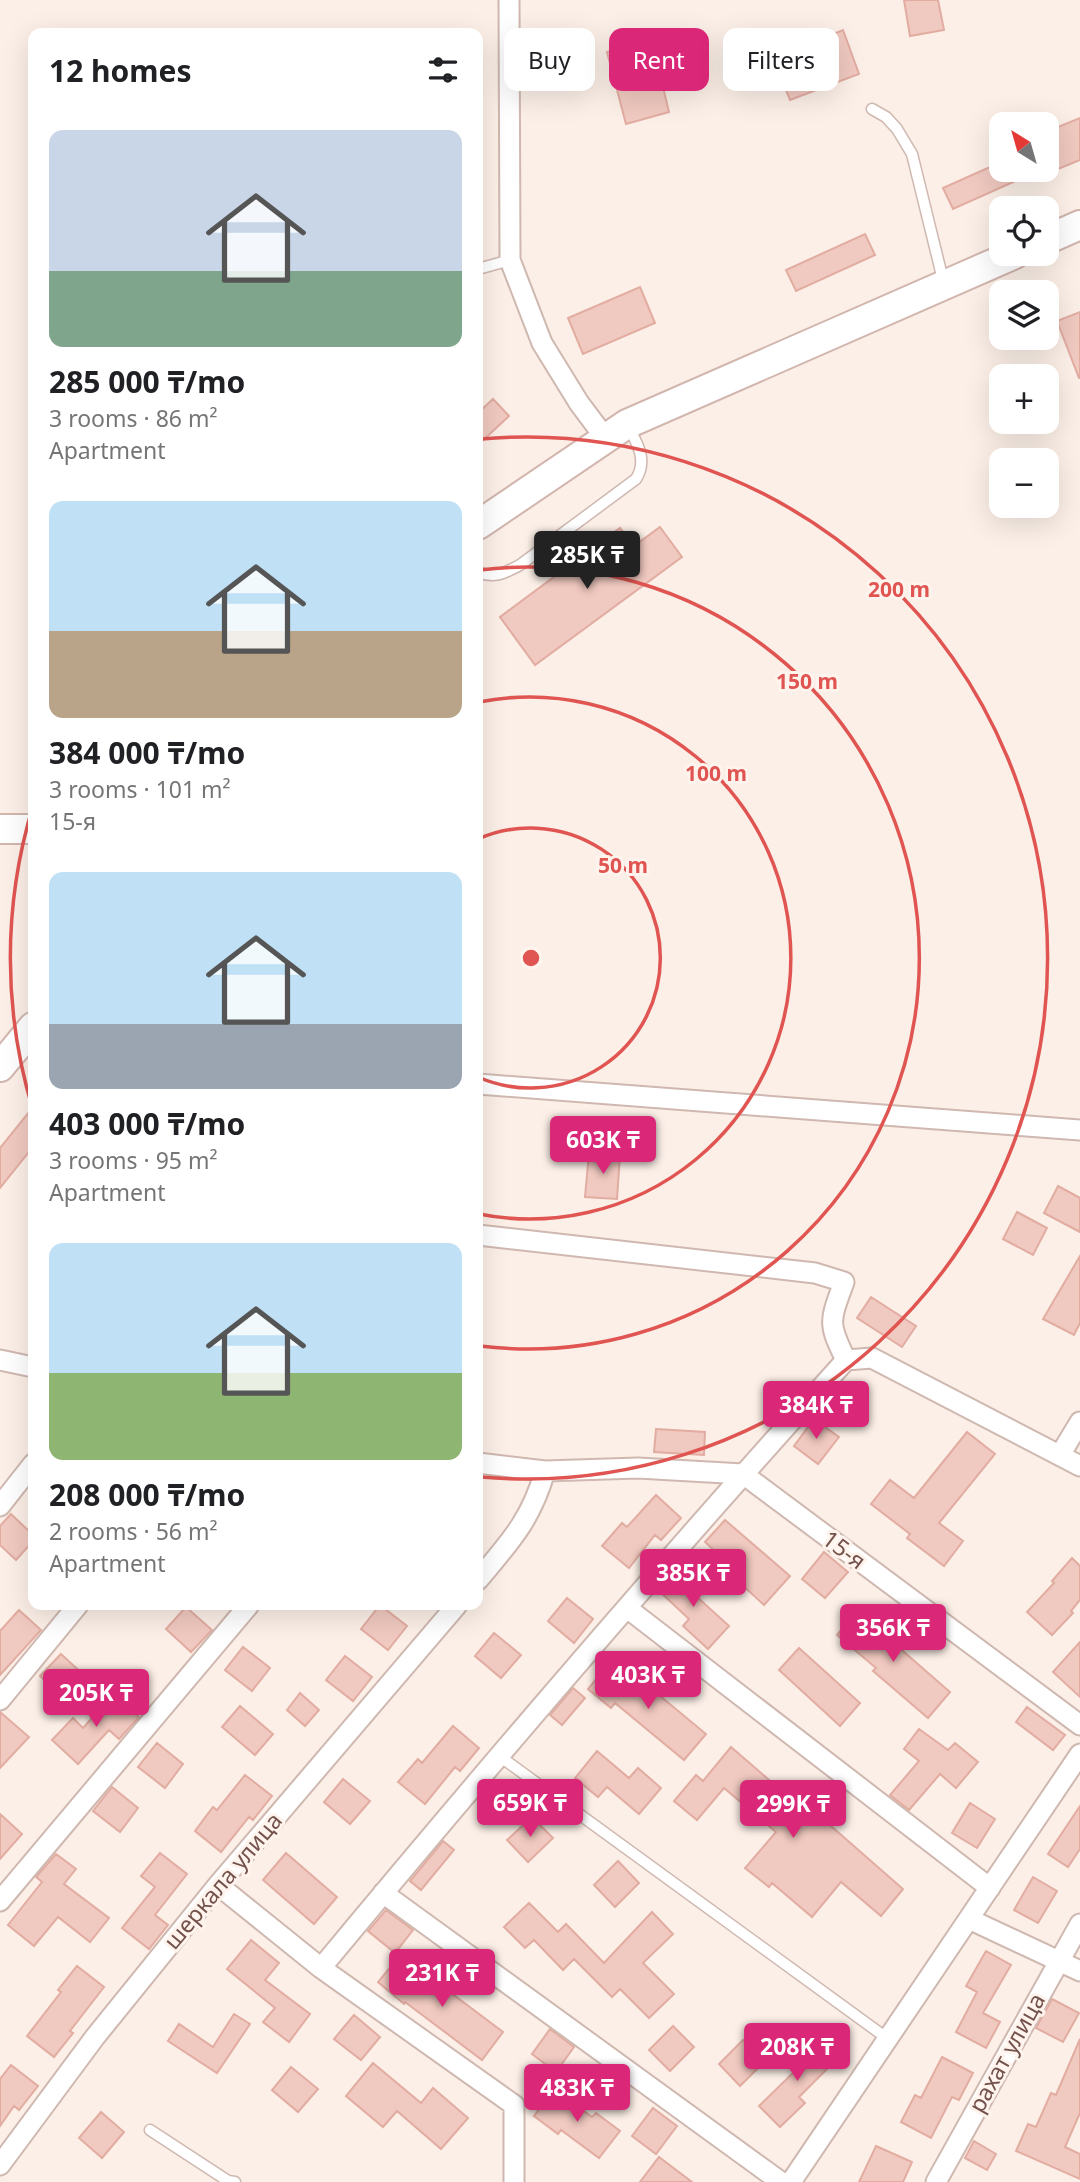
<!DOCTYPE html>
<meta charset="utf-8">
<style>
body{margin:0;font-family:"Noto Sans",sans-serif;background:#f6f6f6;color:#202124;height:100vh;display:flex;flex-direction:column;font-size:26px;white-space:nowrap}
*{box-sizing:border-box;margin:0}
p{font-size:23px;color:#757577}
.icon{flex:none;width:38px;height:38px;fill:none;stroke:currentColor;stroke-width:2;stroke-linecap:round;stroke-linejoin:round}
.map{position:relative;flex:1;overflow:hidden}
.side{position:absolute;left:28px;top:28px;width:455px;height:1582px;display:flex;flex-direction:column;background:#fff;border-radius:14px;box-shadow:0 7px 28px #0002}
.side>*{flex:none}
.top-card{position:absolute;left:504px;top:28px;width:471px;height:63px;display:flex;gap:14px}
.needle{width:46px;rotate:323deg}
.controls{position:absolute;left:989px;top:112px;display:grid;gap:14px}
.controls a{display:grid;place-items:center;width:70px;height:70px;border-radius:14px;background:#fff;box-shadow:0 7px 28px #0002;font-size:35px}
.price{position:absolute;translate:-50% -60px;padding:0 16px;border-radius:7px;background:#db2777;color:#fff;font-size:23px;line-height:46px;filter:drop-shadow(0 2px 4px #0008)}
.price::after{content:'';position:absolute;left:50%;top:42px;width:21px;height:16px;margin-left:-10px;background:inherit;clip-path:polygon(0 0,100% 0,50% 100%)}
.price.selected{background:#222;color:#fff}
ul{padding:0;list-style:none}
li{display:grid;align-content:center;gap:14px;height:371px;padding:0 21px}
li span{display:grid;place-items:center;height:217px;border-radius:14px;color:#555}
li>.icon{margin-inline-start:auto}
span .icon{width:126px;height:126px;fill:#fffc;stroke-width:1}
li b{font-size:30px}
h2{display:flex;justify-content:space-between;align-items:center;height:84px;padding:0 21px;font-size:30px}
.pill{padding:0 24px;border-radius:14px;background:#fff;box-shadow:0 7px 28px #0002;font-size:24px;line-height:63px}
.pill.selected{background:#db2777;color:#fff}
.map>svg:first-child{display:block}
.building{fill:#f0c9c0;stroke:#e2aca1;stroke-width:2}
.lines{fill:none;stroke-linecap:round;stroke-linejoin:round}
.service-casing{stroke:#cfb8b0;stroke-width:13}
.minor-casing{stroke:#cfb8b0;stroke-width:23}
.secondary-casing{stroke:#d2b6ae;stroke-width:32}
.service{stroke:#fff;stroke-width:10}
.minor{stroke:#fff;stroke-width:19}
.secondary{stroke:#fff;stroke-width:28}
.ring{fill:none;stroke:#e05552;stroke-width:3.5}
.labels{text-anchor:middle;stroke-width:6;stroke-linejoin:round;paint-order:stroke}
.street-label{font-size:23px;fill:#74524c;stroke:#fef4ed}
.centre{fill:#e05552;stroke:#fef4ed;stroke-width:3.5}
.ring-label{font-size:21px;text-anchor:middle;font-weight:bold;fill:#e05552;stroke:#fef4ed;stroke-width:6;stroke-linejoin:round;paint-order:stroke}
</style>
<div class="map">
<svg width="1080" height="2182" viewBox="0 0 1080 2182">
<rect width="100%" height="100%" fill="#fbefe7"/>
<path class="building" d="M 904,0 L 938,0 L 944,30 L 910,36 Z
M 843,30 L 859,74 L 790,100 L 773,58 Z
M 652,41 L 669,112 L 626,124 L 607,52 Z
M 1080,118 L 1080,160 L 1046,174 L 1046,132 Z
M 1001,162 L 1001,170 L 1040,170 L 953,209 L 943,188 Z
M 865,234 L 875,255 L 796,291 L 786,270 Z
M 640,287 L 655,323 L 583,354 L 568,318 Z
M 1080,312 L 1080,378 L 1079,378 L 1057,321 Z
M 493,399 L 509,416 L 478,445 L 478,413 Z
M 660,527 L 682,557 L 535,665 L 500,617 L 620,528 L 634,546 Z
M 33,1107 L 33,1147 L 0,1188 L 0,1148 Z
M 589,1153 L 620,1155 L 617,1199 L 585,1197 Z
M 1058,1186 L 1080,1198 L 1080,1232 L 1044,1213 Z
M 1017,1212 L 1047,1228 L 1033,1255 L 1003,1239 Z
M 1080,1256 L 1080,1323 L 1074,1335 L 1043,1319 Z
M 871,1297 L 916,1326 L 902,1347 L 857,1318 Z
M 814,1419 L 839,1437 L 818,1464 L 794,1446 Z
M 656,1429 L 705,1432 L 704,1455 L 654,1452 Z
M 967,1432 L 995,1454 L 939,1523 L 963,1541 L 944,1566 L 907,1538 L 910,1534 L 871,1504 L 890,1480 L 914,1498 Z
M 656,1495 L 681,1518 L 661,1540 L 655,1535 L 629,1568 L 602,1546 L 622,1523 L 627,1527 Z
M 11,1514 L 33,1535 L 33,1541 L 16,1560 L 0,1545 L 0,1526 Z
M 725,1520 L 790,1576 L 764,1605 L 740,1583 L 744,1578 L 705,1542 Z
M 824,1552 L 848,1572 L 825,1598 L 802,1579 Z
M 1072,1558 L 1080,1566 L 1080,1600 L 1071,1611 L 1073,1613 L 1052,1635 L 1027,1612 L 1054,1583 L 1052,1581 Z
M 678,1568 L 702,1590 L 696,1596 L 729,1626 L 708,1649 L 683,1626 L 689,1619 L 658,1590 Z
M 567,1598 L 593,1619 L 574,1643 L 548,1621 Z
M 380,1605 L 407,1626 L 388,1650 L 361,1629 Z
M 186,1607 L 212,1630 L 191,1652 L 166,1629 Z
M 859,1609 L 882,1628 L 880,1631 L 950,1692 L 928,1718 L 873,1671 L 876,1668 L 837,1635 Z
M 19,1610 L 41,1630 L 0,1675 L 0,1631 Z
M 494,1633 L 521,1655 L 501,1678 L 475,1656 Z
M 1080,1642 L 1080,1697 L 1053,1672 Z
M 243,1647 L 270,1668 L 252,1691 L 225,1670 Z
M 799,1648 L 860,1703 L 840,1726 L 779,1670 Z
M 61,1654 L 86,1677 L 65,1699 L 40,1676 Z
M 345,1656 L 372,1677 L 353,1701 L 326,1680 Z
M 610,1662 L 642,1690 L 647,1685 L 706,1734 L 684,1760 L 615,1703 L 611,1708 L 588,1689 Z
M 573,1688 L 585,1698 L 562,1725 L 550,1715 Z
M 300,1693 L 319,1710 L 305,1726 L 287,1710 Z
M 114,1694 L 139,1717 L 119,1739 L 109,1730 L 78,1764 L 52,1740 L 73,1718 L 83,1728 Z
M 240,1706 L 273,1734 L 255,1755 L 222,1727 Z
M 1027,1707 L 1065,1735 L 1053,1750 L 1016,1722 Z
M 0,1712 L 29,1737 L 0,1768 Z
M 453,1726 L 479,1748 L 460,1771 L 455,1767 L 425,1804 L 398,1782 L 418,1759 L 422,1763 Z
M 919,1729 L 948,1750 L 955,1743 L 978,1762 L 956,1788 L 940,1774 L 909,1810 L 890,1795 L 919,1761 L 904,1749 Z
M 157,1743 L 183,1764 L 165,1788 L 138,1767 Z
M 731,1747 L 805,1811 L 812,1802 L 835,1822 L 831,1826 L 903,1889 L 881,1916 L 841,1882 L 812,1917 L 772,1883 L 769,1887 L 745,1868 L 776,1832 L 724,1788 L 697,1820 L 674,1801 L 696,1775 L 703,1781 Z
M 597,1751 L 629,1778 L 638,1768 L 661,1788 L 639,1814 L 607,1787 L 598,1797 L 575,1778 Z
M 245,1775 L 272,1796 L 253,1820 L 249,1817 L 221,1852 L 195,1831 L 213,1807 L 217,1810 Z
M 343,1779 L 370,1801 L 350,1824 L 324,1802 Z
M 112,1787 L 138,1808 L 120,1832 L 93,1811 Z
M 970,1803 L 995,1819 L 977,1848 L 952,1833 Z
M 1080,1806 L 1080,1849 L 1068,1867 L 1048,1854 Z
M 0,1814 L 22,1834 L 0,1859 Z
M 532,1817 L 553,1838 L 528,1862 L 507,1840 Z
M 443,1841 L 454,1850 L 421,1890 L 410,1881 Z
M 160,1853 L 187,1874 L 155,1915 L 168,1925 L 149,1949 L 122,1928 L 155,1887 L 141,1876 Z
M 286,1853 L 337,1897 L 314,1924 L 263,1880 Z
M 56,1854 L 76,1869 L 64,1884 L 109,1918 L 90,1942 L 58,1917 L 34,1946 L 8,1925 L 42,1882 L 36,1877 Z
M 618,1861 L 639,1883 L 615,1907 L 594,1885 Z
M 1033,1877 L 1057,1891 L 1038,1923 L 1014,1910 Z
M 529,1903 L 558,1932 L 566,1924 L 604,1963 L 652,1912 L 673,1934 L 643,1963 L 674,1994 L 649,2018 L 620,1989 L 612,1997 L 574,1959 L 563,1970 L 534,1940 L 525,1948 L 504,1927 Z
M 386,1910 L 413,1930 L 395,1953 L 368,1931 Z
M 251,1940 L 279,1963 L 265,1980 L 310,2014 L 289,2042 L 263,2022 L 275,2008 L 227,1969 Z
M 986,1951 L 1011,1965 L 983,2013 L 1000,2022 L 986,2048 L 956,2032 L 977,1992 L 966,1986 Z
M 397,1959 L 431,1987 L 435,1981 L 503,2032 L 482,2060 L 405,2002 L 404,2004 L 378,1982 Z
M 77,1966 L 104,1987 L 70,2031 L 73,2033 L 54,2057 L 27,2036 L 61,1992 L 58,1990 Z
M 1052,1999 L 1079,2013 L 1063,2042 L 1036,2028 Z
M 234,2014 L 250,2024 L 217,2073 L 168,2041 L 179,2024 L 213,2047 Z
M 354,2015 L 380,2037 L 361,2060 L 334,2039 Z
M 673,2026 L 694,2047 L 670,2071 L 649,2050 Z
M 550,2029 L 574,2047 L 556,2072 L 532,2054 Z
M 814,2039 L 835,2061 L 799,2097 L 805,2103 L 780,2127 L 759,2106 L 796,2070 L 790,2063 Z
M 1080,2039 L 1080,2113 L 1065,2147 L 1080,2154 L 1080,2179 L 1016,2151 L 1028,2124 L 1036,2127 L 1051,2093 L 1056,2095 Z
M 743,2040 L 764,2062 L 740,2086 L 719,2064 Z
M 942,2057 L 973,2073 L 959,2100 L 952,2097 L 931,2138 L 901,2122 L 915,2095 L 921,2098 Z
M 373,2063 L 421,2103 L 433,2088 L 468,2118 L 441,2149 L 397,2111 L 383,2127 L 346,2096 Z
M 11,2065 L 38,2086 L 19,2110 L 14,2106 L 0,2126 L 0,2079 Z
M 291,2067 L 318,2089 L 298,2112 L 272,2090 Z
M 554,2089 L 592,2117 L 596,2113 L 620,2131 L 599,2158 L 561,2130 L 558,2134 L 534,2116 Z
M 653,2108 L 677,2126 L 656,2154 L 632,2136 Z
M 101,2112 L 124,2132 L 102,2158 L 79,2138 Z
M 974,2141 L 996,2154 L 987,2170 L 965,2158 Z
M 876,2146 L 912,2162 L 903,2182 L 859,2182 Z
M 659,2157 L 692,2182 L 640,2182 Z"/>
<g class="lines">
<g class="service-casing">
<path id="service" d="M 872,109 L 886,117 L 897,129 L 912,154 L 944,284
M 478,269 L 510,260
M 478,572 C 494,579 505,573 520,565 L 636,479 C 648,460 637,443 628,426
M 498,1755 L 888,2039
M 150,2130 L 228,2181 L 235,2182"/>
</g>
<g class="minor-casing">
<path id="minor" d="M 509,0 L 510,260 L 542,343 L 579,403 L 606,439
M 478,1084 L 1080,1130
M 478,1235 L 815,1273 L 844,1282 C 830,1321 827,1322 846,1360
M 0,1360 L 33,1367
M 1060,1455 L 1080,1422
M 478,1463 L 545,1471 L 638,1468 L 743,1474
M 743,1474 L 1080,1725
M 0,1506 L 33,1464
M 478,1580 C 510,1542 531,1520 545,1471
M 627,1608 L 990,1888
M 0,1700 L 78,1605
M 218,1885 L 321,1968 L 514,2105 L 514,2182
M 383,1893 L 781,2182
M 0,1901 L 249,1605
M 969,1919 L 1080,1971
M 321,1968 C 492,1762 666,1559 846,1360 L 872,1358 L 1080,1466
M 0,2165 L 95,2037 L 218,1885 L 457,1605
M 791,2182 L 1080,1754
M 936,2182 L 1080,1924"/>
</g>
<g class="secondary-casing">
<path id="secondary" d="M 1046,240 L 1080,225
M 478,525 L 627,424 L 1015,254
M 0,829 L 33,829
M 0,1067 L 33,1027"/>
</g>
<use href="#service" class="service"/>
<use href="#minor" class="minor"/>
<use href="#secondary" class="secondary"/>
</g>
<g class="ring">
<path d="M478 839A130 130 0 1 1 478 1077"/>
<path d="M479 702A261 261 0 1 1 479 1214"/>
<path d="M480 570A391 391 0 1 1 480 1346"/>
<path d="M33 1110A521 521 0 0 1 33 806M481 439A521 521 0 1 1 481 1477"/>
</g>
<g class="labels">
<g class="street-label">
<text transform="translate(844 1550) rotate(37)" y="8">15-я</text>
<text transform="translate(223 1881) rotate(-50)" y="8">шеркала улица</text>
<text transform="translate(1007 2053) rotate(-61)" y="8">рахат улица</text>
</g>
</g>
<circle cx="531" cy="958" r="10" class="centre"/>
<g class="ring-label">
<text x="899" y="597">200 m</text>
<text x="807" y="689">150 m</text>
<text x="716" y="781">100 m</text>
<text x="623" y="873">50 m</text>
</g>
</svg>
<div class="controls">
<a><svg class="needle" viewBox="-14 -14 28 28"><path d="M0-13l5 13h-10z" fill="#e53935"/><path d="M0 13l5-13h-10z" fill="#757577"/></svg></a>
<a><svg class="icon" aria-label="locate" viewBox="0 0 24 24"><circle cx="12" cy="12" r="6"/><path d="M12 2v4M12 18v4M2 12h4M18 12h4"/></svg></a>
<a><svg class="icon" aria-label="layers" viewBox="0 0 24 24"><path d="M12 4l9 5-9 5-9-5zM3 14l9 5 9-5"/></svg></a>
<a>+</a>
<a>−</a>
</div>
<b class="price selected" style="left:587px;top:591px">285K ₸</b>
<b class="price" style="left:603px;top:1176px">603K ₸</b>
<b class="price" style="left:816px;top:1441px">384K ₸</b>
<b class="price" style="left:693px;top:1609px">385K ₸</b>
<b class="price" style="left:893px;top:1664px">356K ₸</b>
<b class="price" style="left:648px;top:1711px">403K ₸</b>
<b class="price" style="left:96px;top:1729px">205K ₸</b>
<b class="price" style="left:530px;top:1839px">659K ₸</b>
<b class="price" style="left:793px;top:1840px">299K ₸</b>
<b class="price" style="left:442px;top:2009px">231K ₸</b>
<b class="price" style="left:797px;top:2083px">208K ₸</b>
<b class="price" style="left:577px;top:2124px">483K ₸</b>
<div class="top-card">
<a class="pill">Buy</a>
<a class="pill selected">Rent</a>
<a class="pill">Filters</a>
</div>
<section class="side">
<h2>12 homes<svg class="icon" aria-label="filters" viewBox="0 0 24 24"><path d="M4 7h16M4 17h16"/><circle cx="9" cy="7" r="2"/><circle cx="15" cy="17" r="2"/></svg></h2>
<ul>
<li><span style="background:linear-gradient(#c9d6e8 65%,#7fa58c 0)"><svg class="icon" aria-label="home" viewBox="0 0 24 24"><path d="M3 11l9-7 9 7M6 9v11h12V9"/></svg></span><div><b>285 000 ₸/mo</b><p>3 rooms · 86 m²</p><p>Apartment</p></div></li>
<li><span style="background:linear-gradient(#bfe0f5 60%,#b9a48a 0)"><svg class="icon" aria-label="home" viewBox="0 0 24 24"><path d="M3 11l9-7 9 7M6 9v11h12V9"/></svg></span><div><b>384 000 ₸/mo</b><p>3 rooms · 101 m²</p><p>15-я</p></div></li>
<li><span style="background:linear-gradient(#bfe0f5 70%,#9aa5b1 0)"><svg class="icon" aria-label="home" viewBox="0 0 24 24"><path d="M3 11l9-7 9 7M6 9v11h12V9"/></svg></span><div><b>403 000 ₸/mo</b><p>3 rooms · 95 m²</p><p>Apartment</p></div></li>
<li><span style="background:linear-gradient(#bfe0f5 60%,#8fb573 0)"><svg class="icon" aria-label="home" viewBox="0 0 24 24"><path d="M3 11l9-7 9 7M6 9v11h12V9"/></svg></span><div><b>208 000 ₸/mo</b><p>2 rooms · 56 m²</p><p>Apartment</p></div></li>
</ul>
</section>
</div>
